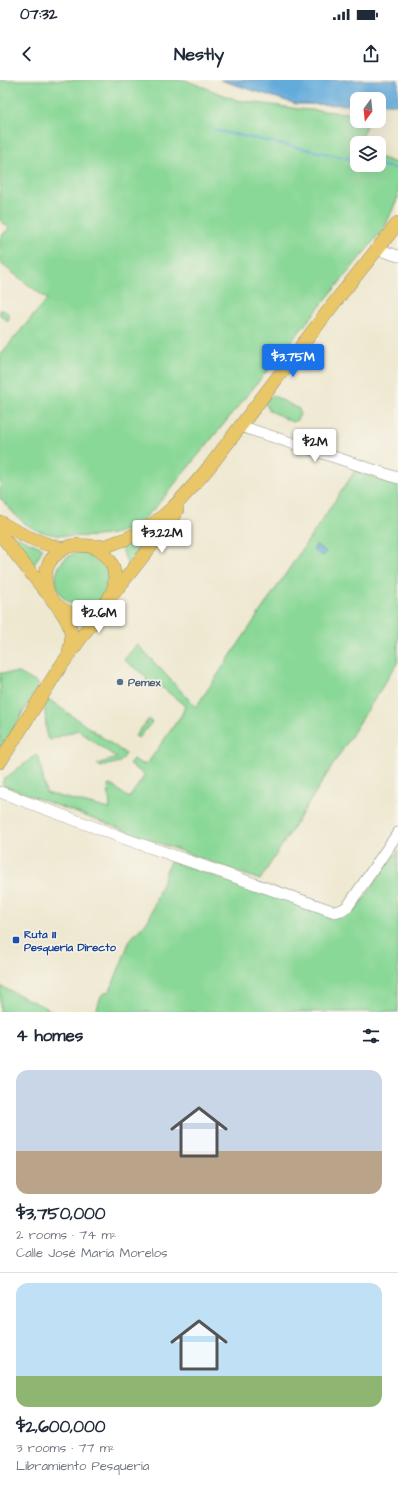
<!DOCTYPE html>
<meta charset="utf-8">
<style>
body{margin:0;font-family:"Architects Daughter",sans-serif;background:#f2f2f3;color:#1f2937;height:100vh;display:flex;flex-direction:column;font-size:15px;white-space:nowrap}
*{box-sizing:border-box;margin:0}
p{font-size:13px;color:#747a83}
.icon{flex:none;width:22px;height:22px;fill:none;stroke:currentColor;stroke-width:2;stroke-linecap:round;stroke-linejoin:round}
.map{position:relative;height:932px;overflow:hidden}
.sheet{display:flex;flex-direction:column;background:#fff;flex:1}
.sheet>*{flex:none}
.needle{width:26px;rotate:195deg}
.fabs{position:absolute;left:350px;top:12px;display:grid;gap:8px}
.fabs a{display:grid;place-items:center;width:36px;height:36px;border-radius:8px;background:#fff;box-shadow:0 4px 16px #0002;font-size:20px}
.price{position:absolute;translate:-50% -34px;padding:0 9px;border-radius:4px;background:#fff;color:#222;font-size:13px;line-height:26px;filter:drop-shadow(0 1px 2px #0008)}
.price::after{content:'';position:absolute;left:50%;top:24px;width:12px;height:9px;margin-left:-6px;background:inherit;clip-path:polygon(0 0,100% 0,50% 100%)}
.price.active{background:#1a73e8;color:#fff}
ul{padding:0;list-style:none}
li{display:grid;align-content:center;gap:8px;height:212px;padding:0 16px}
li+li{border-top:1px solid #e0e1e3}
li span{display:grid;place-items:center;height:124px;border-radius:12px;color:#555}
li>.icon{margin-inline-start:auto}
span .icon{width:72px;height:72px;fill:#fffc;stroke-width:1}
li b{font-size:17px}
h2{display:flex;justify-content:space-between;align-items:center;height:48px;padding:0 16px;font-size:17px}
.status{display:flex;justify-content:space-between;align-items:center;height:28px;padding:0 20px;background:#fff;direction:ltr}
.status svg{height:11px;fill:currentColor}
header{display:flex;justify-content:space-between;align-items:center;height:52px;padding:0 16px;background:#fff;font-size:18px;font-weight:800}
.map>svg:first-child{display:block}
.green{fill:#8ad897;stroke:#5a8261}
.water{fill:#64abdb;stroke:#486b83}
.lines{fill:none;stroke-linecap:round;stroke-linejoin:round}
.stream{stroke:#64abdb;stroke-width:2}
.minor-casing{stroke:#8c8a7e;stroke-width:12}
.major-casing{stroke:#8c8a7e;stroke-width:14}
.minor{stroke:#fff;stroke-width:11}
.major{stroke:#e9c769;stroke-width:13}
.service-dot{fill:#5c6f8a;stroke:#f7f3e8;stroke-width:1.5}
.transit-dot{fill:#1a4fb4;stroke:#f7f3e8;stroke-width:1.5}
.labels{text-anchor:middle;stroke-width:3;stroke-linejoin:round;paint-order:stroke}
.service-label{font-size:11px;font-weight:bold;fill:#4e5e75;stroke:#f7f3e8;text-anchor:start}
.transit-label{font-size:11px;font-weight:bold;fill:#164399;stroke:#f7f3e8;text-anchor:start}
</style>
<div class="status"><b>07:32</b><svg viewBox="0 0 49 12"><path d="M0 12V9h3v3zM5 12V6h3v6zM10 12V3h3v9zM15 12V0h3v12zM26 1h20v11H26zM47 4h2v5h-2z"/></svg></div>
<header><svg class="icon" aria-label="back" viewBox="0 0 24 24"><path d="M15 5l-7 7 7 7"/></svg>Nestly<svg class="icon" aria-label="share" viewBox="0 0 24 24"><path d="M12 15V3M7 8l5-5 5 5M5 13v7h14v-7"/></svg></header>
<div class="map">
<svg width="398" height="932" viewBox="0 0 398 932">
<rect width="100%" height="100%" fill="#f7f3e8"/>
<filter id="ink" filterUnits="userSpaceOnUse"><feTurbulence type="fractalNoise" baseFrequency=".025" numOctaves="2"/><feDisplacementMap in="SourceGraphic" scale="8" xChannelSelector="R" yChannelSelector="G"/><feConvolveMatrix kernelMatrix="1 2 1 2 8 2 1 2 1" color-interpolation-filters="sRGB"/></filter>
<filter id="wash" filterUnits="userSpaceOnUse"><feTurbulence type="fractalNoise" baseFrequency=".012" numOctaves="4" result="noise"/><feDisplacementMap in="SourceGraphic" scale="16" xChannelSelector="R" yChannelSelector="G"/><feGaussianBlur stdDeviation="0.9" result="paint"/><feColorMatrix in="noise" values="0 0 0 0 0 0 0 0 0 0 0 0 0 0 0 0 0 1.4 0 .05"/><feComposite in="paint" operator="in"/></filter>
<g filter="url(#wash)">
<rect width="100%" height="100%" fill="#eee8d0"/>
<path class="green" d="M 0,0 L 185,0 L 237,20 L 299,29 L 357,34 L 357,41 L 367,41 L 361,63 L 357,63 L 357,85 L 379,85 L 379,77 L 398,84 L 398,117 L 385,147 L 155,428 C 147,436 138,445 127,450 C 104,459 56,459 34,449 C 20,442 10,429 0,418 L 0,275 L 47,219 L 0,183 L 0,158 L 9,148 L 0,140 Z
M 0,230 C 7,230 11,235 8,241 L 0,235 Z
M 272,315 L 299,329 L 300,334 L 297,340 L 292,342 L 269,330 L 264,321 Z
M 355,391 L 398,404 L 398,582 L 260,800 L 4,706 L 2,703 L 4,699 L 36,675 L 39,678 L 46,713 L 110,729 L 108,705 L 111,705 L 129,718 L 145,695 L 129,684 L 133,679 L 142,684 L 147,684 L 182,634 L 185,626 L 163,608 L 148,604 L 145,602 L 147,597 L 124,580 L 137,564 L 196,627 Z
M 160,447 L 127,484 L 121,466 Z
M 0,449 L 43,468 L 34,485 Z
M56 499a27 27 0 1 1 54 0a27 27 0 1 1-54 0Z
M 0,593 L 19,593 L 39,604 L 0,673 Z
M 44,620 L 51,621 L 126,674 L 120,682 L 100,687 L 97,684 L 117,678 L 78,650 L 49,660 L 47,658 Z
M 149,639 L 152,642 L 139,658 L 135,656 Z
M 398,770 L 398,932 L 96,932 L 101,916 L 111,909 L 130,860 L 149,839 L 170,781 L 337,836 L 354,832 Z
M 0,906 L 55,932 L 0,932 Z"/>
<path class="water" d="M 220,0 L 398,0 L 398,24 L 379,24 L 379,19 L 357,19 L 357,25 L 296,24 Z
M 316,465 L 326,472 L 323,476 L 313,470 Z"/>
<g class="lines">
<path class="stream" d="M 214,50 L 357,80
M 379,85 L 398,89"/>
</g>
</g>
<g filter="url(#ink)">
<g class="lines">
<g class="minor-casing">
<path id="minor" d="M 377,169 L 398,176
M 240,346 L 398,398
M 0,712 L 126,759 L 335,832 L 342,830 L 348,826 L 398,753"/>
</g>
<g class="major-casing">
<path id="major" d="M 0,442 C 20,455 40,463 63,469
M 0,454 L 46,512
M 92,466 C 139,487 105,553 64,530 C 42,518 38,487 59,472 C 75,459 88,469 106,466 C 112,464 119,461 126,459 C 163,443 185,416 210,386 L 335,222 L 398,143
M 114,513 L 163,451 L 177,430
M 58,527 C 69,541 75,554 69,571
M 0,682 L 58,590 L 103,527"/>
</g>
<use href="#minor" class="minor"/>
<use href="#major" class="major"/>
</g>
</g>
<circle class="service-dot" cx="120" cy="602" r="4"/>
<rect class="transit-dot" x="12" y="856" width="8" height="8" rx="2"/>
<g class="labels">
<g class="service-label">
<text x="128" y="606">Pemex</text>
</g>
<g class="transit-label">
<text x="24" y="858">Ruta 111<tspan x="24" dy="13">Pesquería Directo</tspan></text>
</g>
</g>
</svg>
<div class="fabs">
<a><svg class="needle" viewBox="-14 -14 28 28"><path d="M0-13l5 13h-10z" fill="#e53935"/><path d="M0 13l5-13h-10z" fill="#747a83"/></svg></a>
<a><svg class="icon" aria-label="layers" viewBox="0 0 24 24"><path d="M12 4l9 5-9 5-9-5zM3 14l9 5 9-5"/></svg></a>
</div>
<b class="price active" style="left:293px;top:298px">$3.75M</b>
<b class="price" style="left:315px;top:383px">$2M</b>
<b class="price" style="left:162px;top:474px">$3.22M</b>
<b class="price" style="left:99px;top:554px">$2.6M</b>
</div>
<section class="sheet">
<h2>4 homes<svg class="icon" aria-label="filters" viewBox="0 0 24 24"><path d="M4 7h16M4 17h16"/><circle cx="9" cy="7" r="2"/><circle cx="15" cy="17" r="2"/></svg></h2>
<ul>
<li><span style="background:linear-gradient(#c9d6e8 65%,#b9a48a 0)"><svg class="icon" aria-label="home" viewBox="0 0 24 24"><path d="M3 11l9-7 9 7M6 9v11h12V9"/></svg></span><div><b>$3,750,000</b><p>2 rooms · 74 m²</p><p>Calle José María Morelos</p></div></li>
<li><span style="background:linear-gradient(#bfe0f5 75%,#8fb573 0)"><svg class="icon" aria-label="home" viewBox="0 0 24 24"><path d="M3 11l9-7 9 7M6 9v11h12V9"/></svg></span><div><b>$2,600,000</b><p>3 rooms · 77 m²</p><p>Libramiento Pesquería</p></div></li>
</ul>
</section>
